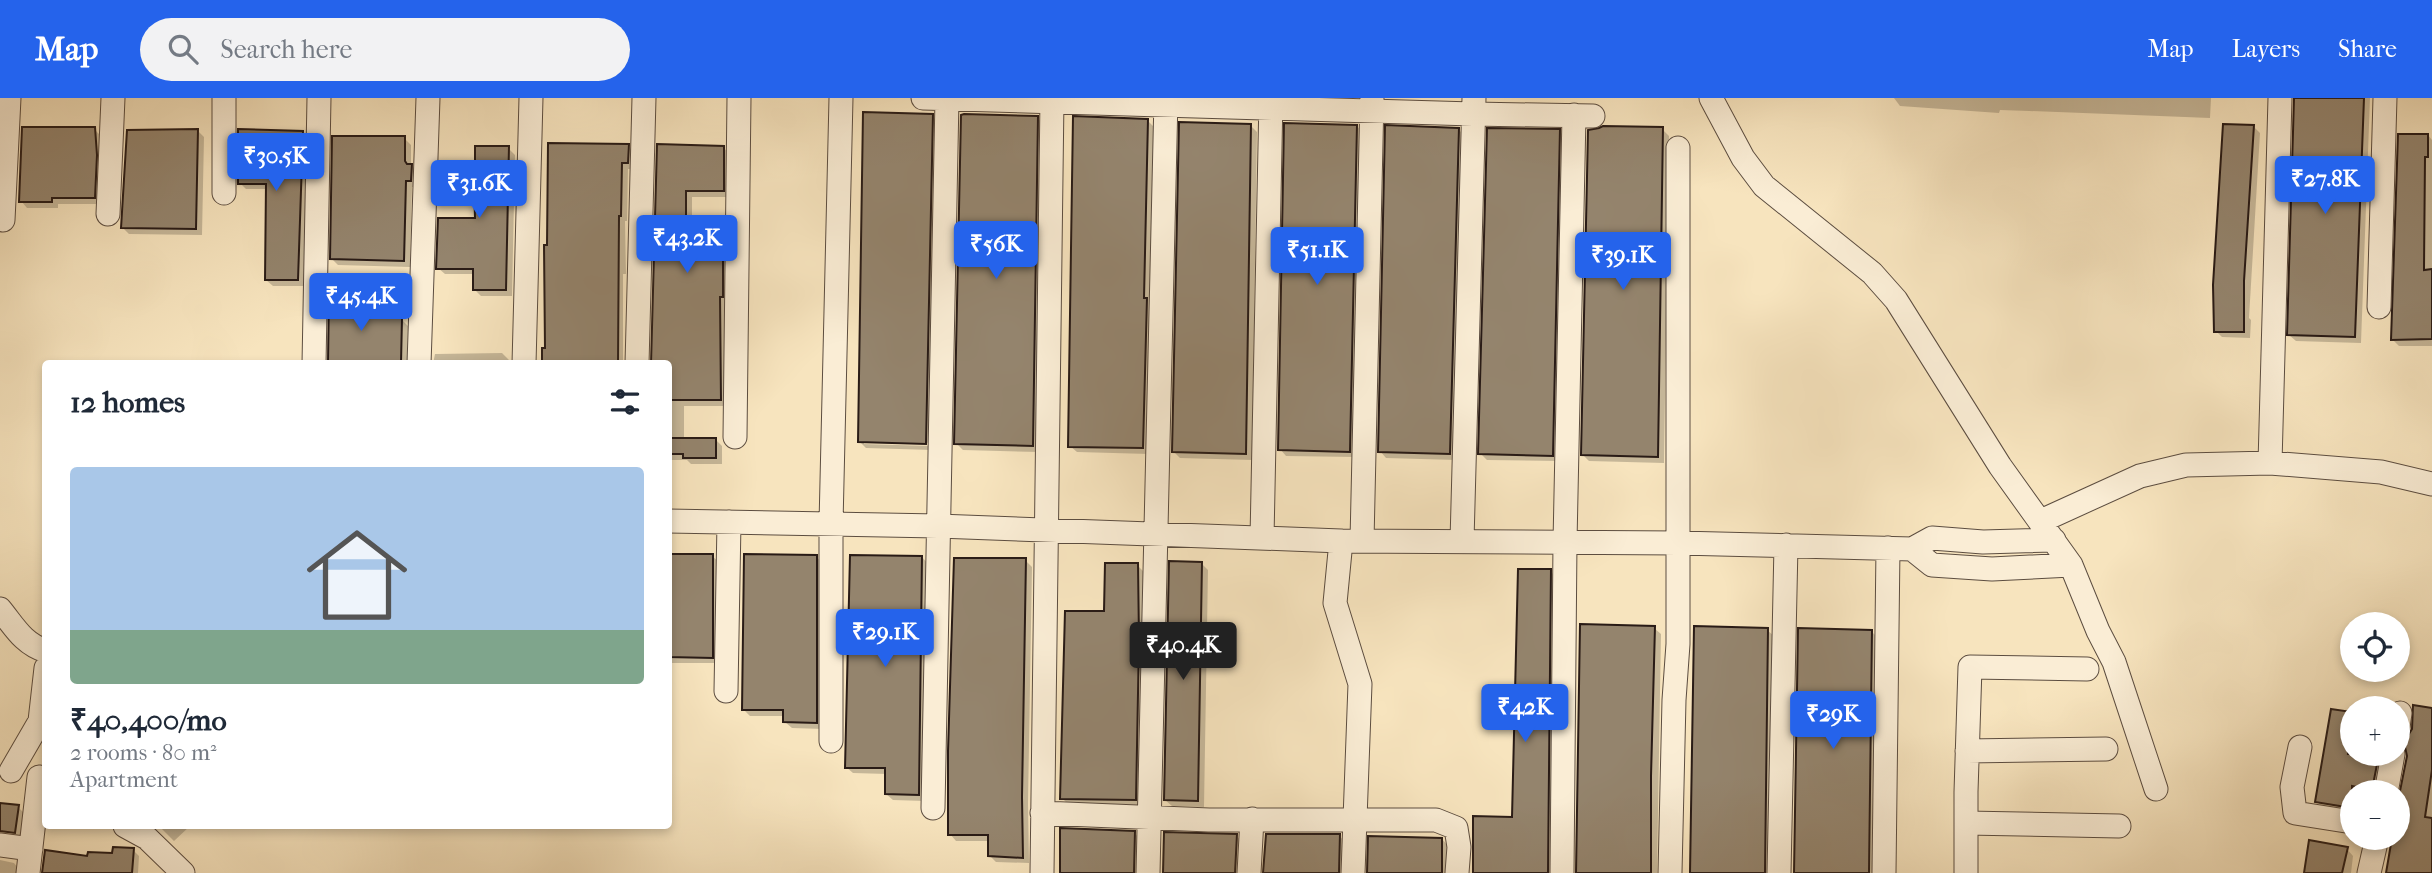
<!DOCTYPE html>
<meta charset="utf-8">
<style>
body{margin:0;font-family:"IM FELL French Canon",serif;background:#f2f2f3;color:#1f2937;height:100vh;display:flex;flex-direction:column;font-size:26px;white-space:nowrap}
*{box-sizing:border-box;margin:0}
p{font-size:23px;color:#747a83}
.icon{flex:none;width:38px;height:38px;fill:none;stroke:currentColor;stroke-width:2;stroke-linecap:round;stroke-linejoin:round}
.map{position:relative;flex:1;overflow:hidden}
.panel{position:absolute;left:42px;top:262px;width:630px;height:469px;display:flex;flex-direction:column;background:#fff;border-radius:7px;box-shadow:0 4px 10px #0003}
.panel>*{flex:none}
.controls{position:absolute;left:2340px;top:514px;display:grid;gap:14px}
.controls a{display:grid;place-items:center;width:70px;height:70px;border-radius:50%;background:#fff;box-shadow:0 4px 10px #0003;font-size:35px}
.price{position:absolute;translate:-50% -60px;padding:0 16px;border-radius:7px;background:#2563eb;color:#fff;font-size:23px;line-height:46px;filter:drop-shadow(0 2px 4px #0008)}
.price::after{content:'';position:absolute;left:50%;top:42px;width:21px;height:16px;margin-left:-10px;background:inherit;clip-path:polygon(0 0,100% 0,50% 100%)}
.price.on{background:#222;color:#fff}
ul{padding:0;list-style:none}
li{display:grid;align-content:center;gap:14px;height:371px;padding:0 28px}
li span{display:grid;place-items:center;height:217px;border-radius:7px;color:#555}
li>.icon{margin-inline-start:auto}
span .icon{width:126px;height:126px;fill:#fffc;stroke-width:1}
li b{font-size:30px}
h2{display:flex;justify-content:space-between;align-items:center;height:84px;padding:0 28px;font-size:30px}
header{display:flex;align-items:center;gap:42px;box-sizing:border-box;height:98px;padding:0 35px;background:#2563eb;color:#fff}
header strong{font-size:33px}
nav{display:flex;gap:38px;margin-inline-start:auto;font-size:24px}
.search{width:490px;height:63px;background:#f2f2f3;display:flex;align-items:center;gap:18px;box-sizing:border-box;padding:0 24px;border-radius:38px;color:#747a83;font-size:26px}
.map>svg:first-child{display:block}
.shadow{fill:#0003}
.building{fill:#94846d;stroke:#291b16;stroke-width:2}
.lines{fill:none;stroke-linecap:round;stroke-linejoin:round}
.minor-casing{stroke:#5c4d40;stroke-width:25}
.minor{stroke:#faedd5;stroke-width:23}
</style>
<header>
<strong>Map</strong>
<div class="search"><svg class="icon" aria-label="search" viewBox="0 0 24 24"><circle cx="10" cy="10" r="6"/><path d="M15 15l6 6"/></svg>Search here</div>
<nav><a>Map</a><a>Layers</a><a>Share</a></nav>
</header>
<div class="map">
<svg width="2432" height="775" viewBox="0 0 2432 775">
<rect width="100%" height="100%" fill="#f7e4be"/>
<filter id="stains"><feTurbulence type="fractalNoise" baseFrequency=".00286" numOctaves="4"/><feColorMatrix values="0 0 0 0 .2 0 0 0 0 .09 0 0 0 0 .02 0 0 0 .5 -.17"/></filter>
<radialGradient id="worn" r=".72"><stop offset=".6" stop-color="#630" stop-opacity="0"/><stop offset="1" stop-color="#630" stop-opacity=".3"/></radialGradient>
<path class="shadow" d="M 1894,0 L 2211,0 L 2210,20 L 2029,13 L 2000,12 L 1999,15 L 1900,8 Z
M 2295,0 L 2370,0 L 2361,245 L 2296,243 L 2289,237 Z
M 932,18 L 939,25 L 932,345 L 864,343 L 864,346 L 932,348 L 932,352 L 866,350 L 860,344 Z
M 1037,20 L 1044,26 L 1039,354 L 963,352 L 956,345 Z
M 1147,22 L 1154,29 L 1149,356 L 1077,354 L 1070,348 Z
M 1251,28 L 1257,34 L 1252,362 L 1180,360 L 1174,354 Z
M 1357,28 L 1363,35 L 1356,359 L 1286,358 L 1280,351 Z
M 2253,28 L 2260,35 L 2249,220 L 2251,222 L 2250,240 L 2222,239 L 2216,233 Z
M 94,31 L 101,38 L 101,106 L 58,106 L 58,110 L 27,110 L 21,103 Z
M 1458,31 L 1465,38 L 1456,362 L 1386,360 L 1380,353 Z
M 1662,31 L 1669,38 L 1664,365 L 1589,363 L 1583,357 Z
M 197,32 L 204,39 L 202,137 L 129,136 L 122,129 Z
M 1559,33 L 1566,40 L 1559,363 L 1487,362 L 1480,355 Z
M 302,35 L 309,42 L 304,188 L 273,188 L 266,182 L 268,91 L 246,91 L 240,85 Z
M 2428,37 L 2432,42 L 2432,248 L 2399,248 L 2392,241 Z
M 404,40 L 411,47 L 411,67 L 418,74 L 417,89 L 412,89 L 410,169 L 338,167 L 332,161 Z
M 628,48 L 635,55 L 634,71 L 628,71 L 627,123 L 625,123 L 626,176 L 623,176 L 623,266 L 543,266 L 547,252 Z
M 658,48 L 724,50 L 730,57 L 730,99 L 692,99 L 692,133 L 723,133 L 729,140 L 727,308 L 684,308 L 684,342 L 716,342 L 722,348 L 722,366 L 691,366 L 687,362 L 668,362 L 668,266 L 653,266 Z
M 508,50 L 515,57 L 512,198 L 481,198 L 474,191 L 474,176 L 445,176 L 438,170 L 476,121 L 476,91 L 447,91 L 441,85 Z
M 331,194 L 359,194 L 366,201 L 366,221 L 401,221 L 408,228 L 407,266 L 330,266 Z
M 502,255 L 509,262 L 509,266 L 433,266 L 435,256 Z
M 668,458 L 712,458 L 719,464 L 719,565 L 668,565 Z
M 816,458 L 822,465 L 823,631 L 792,630 L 785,624 L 785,618 L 750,618 L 743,611 Z
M 922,459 L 928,466 L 925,703 L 893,702 L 886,696 L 887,676 L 853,675 L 846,669 Z
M 1025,462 L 1032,469 L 1028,706 L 1029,765 L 996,764 L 990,758 L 990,743 L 956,743 L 950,736 Z
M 1201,465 L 1208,472 L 1204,709 L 1172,708 L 1165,702 Z
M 1137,467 L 1144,474 L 1142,708 L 1069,707 L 1062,700 Z
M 1550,473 L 1557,480 L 1555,775 L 1475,775 L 1514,721 Z
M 1654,530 L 1661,536 L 1657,775 L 1577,775 Z
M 1767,532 L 1774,538 L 1771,775 L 1692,775 Z
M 1872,534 L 1878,540 L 1874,775 L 1795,775 Z
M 2332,613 L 2352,616 L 2352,656 L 2387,656 L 2379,695 L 2352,695 L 2352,715 L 2323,710 L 2317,703 Z
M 2432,613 L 2432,775 L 2387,775 L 2394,740 L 2398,740 L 2398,706 L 2401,698 L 2409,658 L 2408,651 L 2401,644 L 2411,638 Z
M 0,706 L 18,709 L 25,716 L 22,741 L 0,743 Z
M 159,728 L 190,728 L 174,743 Z
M 1134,735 L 1141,741 L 1140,775 L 1061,775 Z
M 1236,738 L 1243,744 L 1242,775 L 1165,775 Z
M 1339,738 L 1346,744 L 1346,775 L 1265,775 Z
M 1442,741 L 1448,748 L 1448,775 L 1369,775 Z
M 2347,751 L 2353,758 L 2351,775 L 2305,775 Z
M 133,752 L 139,758 L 138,775 L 43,775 L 89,760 L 114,757 Z
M 0,762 L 14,765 L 22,775 L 0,775 Z"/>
<path class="building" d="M 2294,0 L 2364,0 L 2355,239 L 2287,237 Z
M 863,14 L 933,16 L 926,346 L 858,344 Z
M 964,16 L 1038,18 L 1033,348 L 954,346 L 961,17 Z
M 1073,18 L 1148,21 L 1144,200 L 1147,200 L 1143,350 L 1068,349 Z
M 1179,24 L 1251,26 L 1246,356 L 1172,354 Z
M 1284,25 L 1357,27 L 1350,354 L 1278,352 Z
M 2223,26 L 2254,27 L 2244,183 L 2244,234 L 2214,234 L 2213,187 Z
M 1385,27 L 1459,30 L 1450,356 L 1378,354 Z
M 1603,28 L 1663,29 L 1658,359 L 1581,357 L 1588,32 L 1599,30 Z
M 22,29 L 95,29 L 97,57 L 95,100 L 52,100 L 52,104 L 19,104 Z
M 1487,30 L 1560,31 L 1553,358 L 1478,356 Z
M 198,31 L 196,131 L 121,130 L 127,32 Z
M 238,31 L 303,33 L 298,182 L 265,182 L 266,86 L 238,86 Z
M 2398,36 L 2428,36 L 2428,59 L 2425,59 L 2424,170 L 2424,172 L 2432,171 L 2432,241 L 2391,242 Z
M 332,38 L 405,38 L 405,63 L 407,66 L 412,66 L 411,83 L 406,83 L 404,163 L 330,161 Z
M 548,45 L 629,46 L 628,65 L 622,65 L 621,118 L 619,118 L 618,266 L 542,266 L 542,250 L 545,250 L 544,147 L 547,147 Z
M 657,46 L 724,48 L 724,93 L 686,93 L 686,131 L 723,131 L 723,199 L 720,199 L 721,302 L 668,302 L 668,266 L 651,266 Z
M 475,48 L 509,48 L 506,192 L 473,192 L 473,171 L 436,171 L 438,120 L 475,120 L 474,86 L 439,86 L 440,66 L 475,66 Z
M 329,192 L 360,192 L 360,220 L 402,220 L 401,265 L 328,265 Z
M 668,340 L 716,340 L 716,360 L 683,360 L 683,356 L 668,356 Z
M 668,456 L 713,456 L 713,560 L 668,559 Z
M 744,456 L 817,457 L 817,625 L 783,624 L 783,612 L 742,612 Z
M 850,457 L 922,458 L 919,697 L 885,696 L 885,670 L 845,670 Z
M 954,460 L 1026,460 L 1022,699 L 1023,760 L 988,758 L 988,737 L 948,737 L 948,653 Z
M 1169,463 L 1202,464 L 1198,703 L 1164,702 Z
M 1105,465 L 1138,465 L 1139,542 L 1136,702 L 1060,701 L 1065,513 L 1104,513 Z
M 1518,471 L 1551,471 L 1548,775 L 1473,775 L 1473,718 L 1512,719 Z
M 1580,526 L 1655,528 L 1651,678 L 1651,775 L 1576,775 Z
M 1694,528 L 1768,530 L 1765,775 L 1690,775 Z
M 1798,530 L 1872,532 L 1869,775 L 1794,775 Z
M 2413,607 L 2432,610 L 2432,672 L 2425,719 L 2432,720 L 2432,775 L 2386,775 L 2392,740 L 2398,741 L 2398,703 L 2407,658 L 2405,649 L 2407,639 L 2412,631 Z
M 2331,611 L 2352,614 L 2348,656 L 2379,656 L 2372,692 L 2352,688 L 2352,710 L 2315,704 Z
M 0,705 L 19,707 L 15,735 L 0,733 Z
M 1060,730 L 1135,733 L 1134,775 L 1060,775 Z
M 1164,734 L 1237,736 L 1235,775 L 1163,775 Z
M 1266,736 L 1340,736 L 1339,775 L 1263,775 Z
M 1368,738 L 1442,740 L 1442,775 L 1367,775 Z
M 2309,742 L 2348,749 L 2342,775 L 2304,775 Z
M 113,749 L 134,750 L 132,775 L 42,775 L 45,752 L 87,758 L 88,754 L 112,755 Z"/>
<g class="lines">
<g class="minor-casing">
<path id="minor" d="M 923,0 L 1473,16 L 1593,18
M 1711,0 L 1743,60 L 1764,88 L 1872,175 L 1896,202 L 2000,368 L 2071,467 L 2098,533 L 2114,564 L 2156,691
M 224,95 L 224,0
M 108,116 L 113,0
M 3,122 L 9,0
M 2379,209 L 2385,0
M 314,266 L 319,0
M 419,266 L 428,0
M 524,266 L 531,0
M 637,266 L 644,0
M 735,339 L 739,0
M 2270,365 L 2280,0
M 668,423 L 938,428 L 1341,443 L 1679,445 L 1912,451
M 2041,423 L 2140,378 L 2186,367 L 2270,365 L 2381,374 L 2432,386
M 1262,440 L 1271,0
M 2054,442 L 1983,444 L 1932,440 L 1912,451 L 1932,467 L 1992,471 L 2071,467
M 1341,443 L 1335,505 L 1360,586 L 1353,775
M 1362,443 L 1372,0
M 1462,443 L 1474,0
M 0,511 C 14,528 23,546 46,553
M 726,593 L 729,424
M 2398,629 L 2400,615
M 831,643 L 831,426 L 841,0
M 2300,649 L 2292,689 L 2295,715 L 2352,724
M 1967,653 L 2106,651
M 11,673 L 40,623 L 46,570
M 2386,695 L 2393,656
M 933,710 L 947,0
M 1042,715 L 1209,722 L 1436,722 L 1456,730 L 1459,749 L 1457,775
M 1966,725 L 2119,728
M 125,728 L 147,740 L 183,775
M 0,747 L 31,751
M 28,775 L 39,679
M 1042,775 L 1052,0
M 1148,775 L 1166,0
M 1249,775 L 1252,721
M 1562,775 L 1565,444 L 1574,17
M 1670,775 L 1674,602 L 1678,546 L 1678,50
M 1779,775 L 1786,447
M 1884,775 L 1888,450
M 1966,775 L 1966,694 L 1970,569 L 2087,571
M 2369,775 L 2377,740"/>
</g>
<use href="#minor" class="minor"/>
</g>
<rect width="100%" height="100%" filter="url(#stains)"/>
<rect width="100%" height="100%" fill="url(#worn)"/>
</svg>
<div class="controls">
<a><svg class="icon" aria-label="locate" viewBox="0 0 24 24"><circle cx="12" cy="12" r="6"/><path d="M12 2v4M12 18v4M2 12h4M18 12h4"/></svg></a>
<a>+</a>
<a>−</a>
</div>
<b class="price" style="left:276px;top:95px">₹30.5K</b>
<b class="price" style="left:2325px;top:118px">₹27.8K</b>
<b class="price" style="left:479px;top:122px">₹31.6K</b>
<b class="price" style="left:687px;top:177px">₹43.2K</b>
<b class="price" style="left:996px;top:183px">₹56K</b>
<b class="price" style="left:1317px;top:189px">₹51.1K</b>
<b class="price" style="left:1623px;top:194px">₹39.1K</b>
<b class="price" style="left:361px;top:235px">₹45.4K</b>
<b class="price" style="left:885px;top:571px">₹29.1K</b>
<b class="price on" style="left:1183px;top:584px">₹40.4K</b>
<b class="price" style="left:1525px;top:646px">₹42K</b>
<b class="price" style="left:1833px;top:653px">₹29K</b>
<section class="panel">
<h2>12 homes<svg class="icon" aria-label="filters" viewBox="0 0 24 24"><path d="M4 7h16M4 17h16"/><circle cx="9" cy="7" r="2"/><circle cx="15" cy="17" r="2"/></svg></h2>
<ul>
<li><span style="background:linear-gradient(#a9c7e8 75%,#7fa58c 0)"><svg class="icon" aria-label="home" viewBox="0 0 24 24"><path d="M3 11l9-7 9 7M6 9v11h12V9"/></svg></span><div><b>₹40,400/mo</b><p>2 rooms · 80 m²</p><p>Apartment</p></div></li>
</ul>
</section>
</div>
